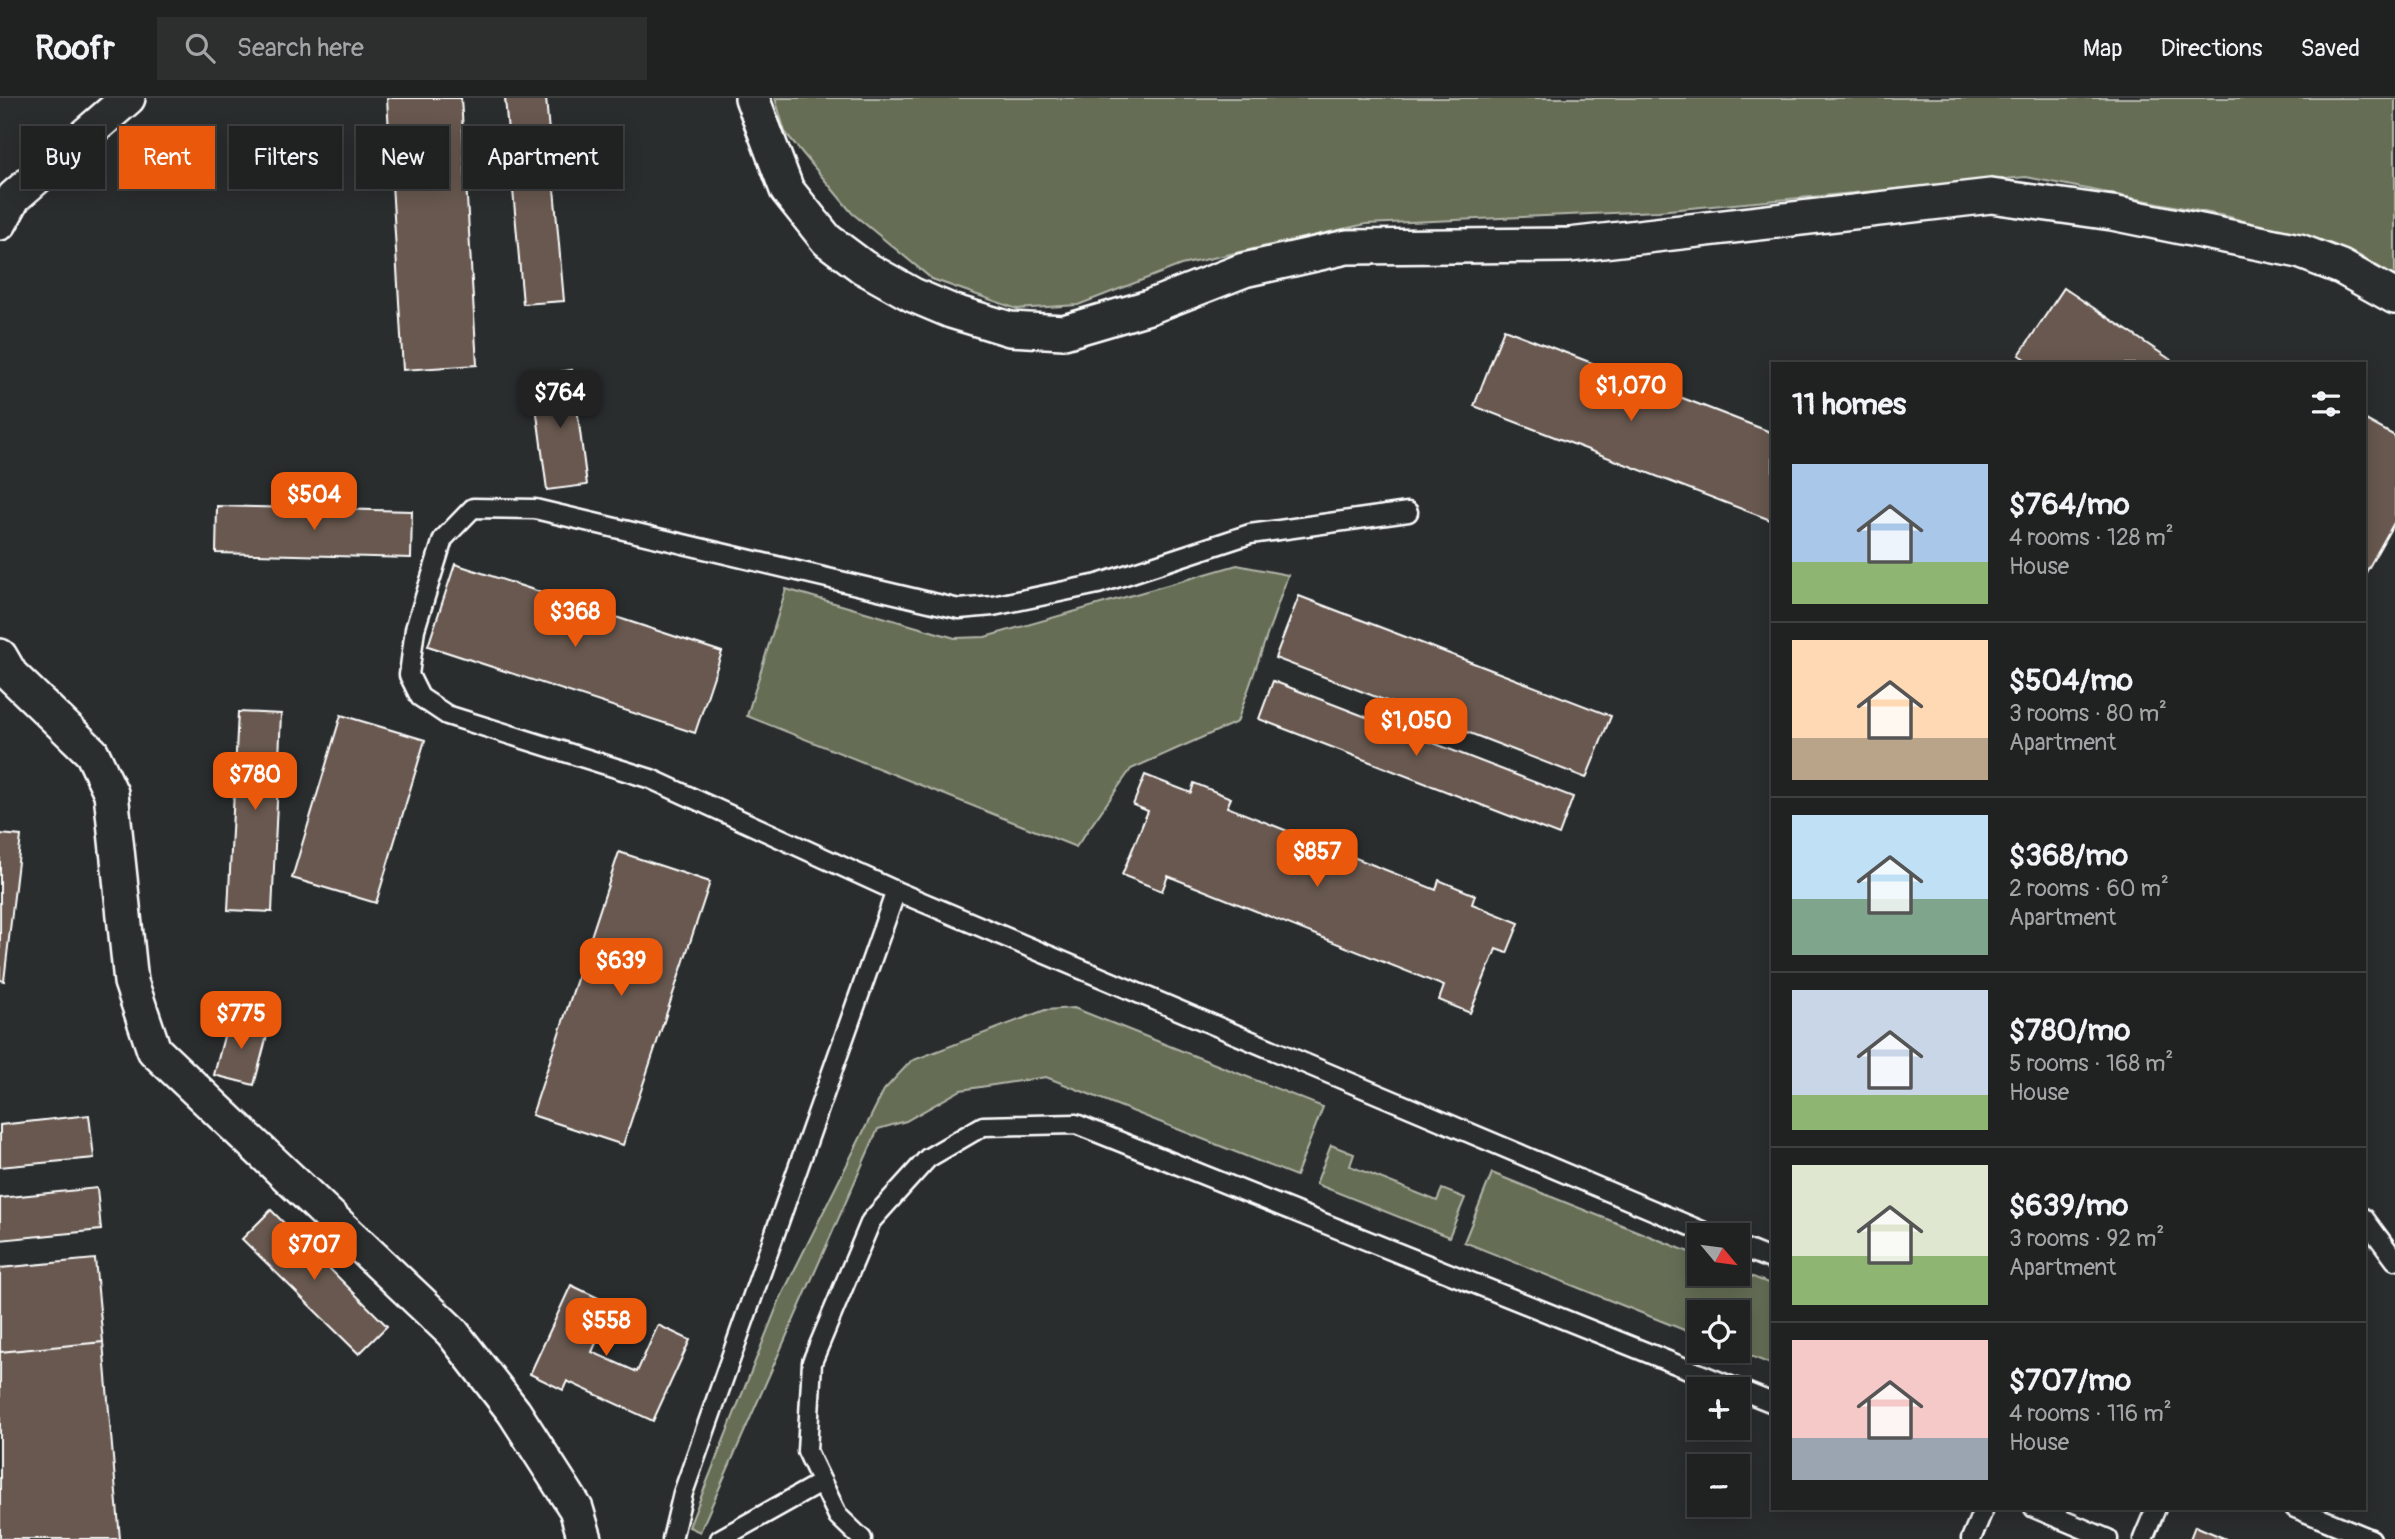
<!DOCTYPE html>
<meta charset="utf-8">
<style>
body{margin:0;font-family:Pangolin,sans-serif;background:#2d2f2f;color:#f1f3f6;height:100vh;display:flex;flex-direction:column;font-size:26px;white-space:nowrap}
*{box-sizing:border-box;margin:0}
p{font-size:23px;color:#a2a4a5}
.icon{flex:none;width:38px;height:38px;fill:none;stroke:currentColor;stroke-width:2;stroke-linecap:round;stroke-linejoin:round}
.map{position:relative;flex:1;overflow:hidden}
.panel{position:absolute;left:1771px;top:264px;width:595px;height:1148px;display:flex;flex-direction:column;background:#202222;border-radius:0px;box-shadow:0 4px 18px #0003,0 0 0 2px #3d3f40}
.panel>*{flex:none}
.banner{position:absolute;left:21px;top:28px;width:665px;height:63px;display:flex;gap:14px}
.needle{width:46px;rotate:119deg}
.controls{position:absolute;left:1687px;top:1125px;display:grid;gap:14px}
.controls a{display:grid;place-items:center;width:63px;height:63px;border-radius:0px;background:#202222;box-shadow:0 4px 18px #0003,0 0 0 2px #3d3f40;font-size:35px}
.price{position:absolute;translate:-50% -60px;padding:0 16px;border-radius:14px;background:#ea580c;color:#fff;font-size:23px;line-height:46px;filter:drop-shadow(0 2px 4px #0008)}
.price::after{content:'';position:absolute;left:50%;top:42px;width:21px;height:16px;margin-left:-10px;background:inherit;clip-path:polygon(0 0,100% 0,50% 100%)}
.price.selected{background:#222;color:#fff}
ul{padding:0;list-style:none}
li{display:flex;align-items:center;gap:21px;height:175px;padding:0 21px}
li+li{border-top:2px solid #3d3f40}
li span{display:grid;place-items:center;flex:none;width:196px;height:140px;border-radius:0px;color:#555}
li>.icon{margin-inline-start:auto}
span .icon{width:84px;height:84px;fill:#fffc;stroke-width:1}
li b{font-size:30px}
h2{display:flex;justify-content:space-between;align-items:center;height:84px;padding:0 21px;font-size:30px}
.chip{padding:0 24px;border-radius:0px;background:#202222;box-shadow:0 4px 18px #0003,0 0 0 2px #3d3f40;font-size:24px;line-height:63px}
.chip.selected{background:#ea580c;color:#fff}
header{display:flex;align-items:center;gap:42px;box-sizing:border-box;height:98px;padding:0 35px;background:#202222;border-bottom:2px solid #3d3f40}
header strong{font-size:33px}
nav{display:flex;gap:38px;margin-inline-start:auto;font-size:24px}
.search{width:490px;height:63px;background:#2d2f2f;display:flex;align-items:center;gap:18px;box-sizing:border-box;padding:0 24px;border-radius:0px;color:#a2a4a5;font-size:26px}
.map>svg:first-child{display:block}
.green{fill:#656e54;stroke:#b2b6aa;stroke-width:2}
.building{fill:#685850;stroke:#fff;stroke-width:2}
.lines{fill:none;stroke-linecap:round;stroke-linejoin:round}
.lane-casing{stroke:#fff;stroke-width:23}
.street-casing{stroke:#fff;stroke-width:38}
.lane{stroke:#2a2d2e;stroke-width:18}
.street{stroke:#2a2d2e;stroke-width:33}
</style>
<header>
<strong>Roofr</strong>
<div class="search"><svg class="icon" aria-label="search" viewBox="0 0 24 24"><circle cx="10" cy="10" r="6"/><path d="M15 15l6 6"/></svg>Search here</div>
<nav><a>Map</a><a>Directions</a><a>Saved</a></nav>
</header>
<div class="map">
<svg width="2395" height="1441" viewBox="0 0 2395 1441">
<rect width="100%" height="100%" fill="#2a2d2e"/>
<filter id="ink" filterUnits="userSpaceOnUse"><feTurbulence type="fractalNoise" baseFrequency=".0143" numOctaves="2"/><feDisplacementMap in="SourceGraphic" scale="14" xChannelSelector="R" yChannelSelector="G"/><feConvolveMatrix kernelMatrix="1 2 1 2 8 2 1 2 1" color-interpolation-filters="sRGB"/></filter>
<g filter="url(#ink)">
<path class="green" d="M 775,0 L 2395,0 L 2395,178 L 2358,157 L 2230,119 L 2026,79 L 1658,113 L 1366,126 L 1181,167 L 1078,207 L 1017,211 L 932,181 L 852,115 L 785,34 Z
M 1237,467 L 1288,477 L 1237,624 L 1131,671 L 1076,749 L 747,618 L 786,491 L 955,540 L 985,539 Z
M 1074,910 L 1323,1009 L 1296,1078 L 1046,979 L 961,992 L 906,1023 L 878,1031 L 700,1434 L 689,1429 L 780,1201 L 884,992 L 911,963 L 1045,912 Z
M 1331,1047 L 1354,1056 L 1350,1068 L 1437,1103 L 1442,1091 L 1465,1100 L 1449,1139 L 1316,1086 Z
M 1492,1075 L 1699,1158 L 1699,1176 L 1738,1176 L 1738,1173 L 1773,1187 L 1773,1267 L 1738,1253 L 1738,1214 L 1699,1214 L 1699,1238 L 1464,1144 Z"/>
<path class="building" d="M 387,0 L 461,0 L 477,267 L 403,272 Z
M 505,0 L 546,0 L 564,203 L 523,206 Z
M 2064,190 L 2177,266 L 2032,266 L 2019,257 Z
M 1504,231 L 1773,335 L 1773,423 L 1474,308 Z
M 572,272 L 587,387 L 547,392 L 532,278 Z
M 2364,321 L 2395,338 L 2395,423 L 2364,478 Z
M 217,408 L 412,413 L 411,460 L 216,455 Z
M 455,466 L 722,554 L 695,635 L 428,548 Z
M 1299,498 L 1611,618 L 1586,680 L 1275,560 Z
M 1273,583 L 1573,699 L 1559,737 L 1259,621 Z
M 238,614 L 281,616 L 272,814 L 228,812 Z
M 341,617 L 425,642 L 376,805 L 292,780 Z
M 1145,677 L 1191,695 L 1194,685 L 1231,700 L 1227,709 L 1436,792 L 1439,782 L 1475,797 L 1472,806 L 1519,825 L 1507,855 L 1496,851 L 1470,915 L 1439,902 L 1444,888 L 1168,778 L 1162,793 L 1122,777 L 1148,713 L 1133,707 Z
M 0,736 L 21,738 L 4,883 L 0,882 Z
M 619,754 L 710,784 L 623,1047 L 532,1017 Z
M 229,919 L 269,930 L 254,987 L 214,977 Z
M 89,1017 L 94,1060 L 0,1069 L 0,1027 Z
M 97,1090 L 101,1132 L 0,1142 L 0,1100 Z
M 271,1112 L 387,1228 L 359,1256 L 242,1141 Z
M 95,1161 L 103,1244 L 0,1254 L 0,1170 Z
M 571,1187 L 613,1207 L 592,1254 L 637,1274 L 658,1227 L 690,1242 L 653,1323 L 567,1283 L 563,1292 L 530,1276 Z
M 103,1244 L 120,1441 L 0,1441 L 0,1254 Z
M 2195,1428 L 2226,1441 L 2190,1441 Z"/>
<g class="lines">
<g class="lane-casing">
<path id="lane" d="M 1408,414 L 1250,436 L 1098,486 L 993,508 L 959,511 L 535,411 L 473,410 L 443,441 L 415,531 L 409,577 L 420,599 L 447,617 L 651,681 L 896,793 L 1714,1138
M 2364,1120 L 2395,1162
M 1738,1148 L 1773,1162
M 2034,1410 L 2108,1441
M 2295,1410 L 2371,1441
M 672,1441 L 683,1395 L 896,793
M 720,1441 L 822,1384
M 862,1441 L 838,1418 L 807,1353 L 812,1264 L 871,1123 L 928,1060 L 983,1028 L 1076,1026 L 1773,1305
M 1971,1441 L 1984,1410
M 2143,1441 L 2156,1410"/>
</g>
<g class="street-casing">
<path id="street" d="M 752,0 L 787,92 L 827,142 L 863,169 L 913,197 L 951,213 L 1010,231 L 1064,234 L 1149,209 L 1244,172 L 1347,149 L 1569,147 L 1991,98 L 2112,115 L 2299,153 L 2341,169 L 2395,199
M 0,125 L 14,99 L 128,0
M 0,558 L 11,577 L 92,655 L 111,695 L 131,884 L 154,952 L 452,1234 L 514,1314 L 576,1411 L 585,1441"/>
</g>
<use href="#lane" class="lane"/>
<use href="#street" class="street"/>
</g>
</g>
</svg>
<div class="controls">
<a><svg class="needle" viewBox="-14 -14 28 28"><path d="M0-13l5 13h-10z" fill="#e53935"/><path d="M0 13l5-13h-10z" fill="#a2a4a5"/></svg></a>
<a><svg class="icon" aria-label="locate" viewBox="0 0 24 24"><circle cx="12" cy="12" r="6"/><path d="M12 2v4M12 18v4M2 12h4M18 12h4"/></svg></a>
<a>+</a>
<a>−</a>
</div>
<b class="price" style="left:1631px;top:325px">$1,070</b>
<b class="price selected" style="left:560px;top:332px">$764</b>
<b class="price" style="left:314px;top:434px">$504</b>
<b class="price" style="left:575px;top:551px">$368</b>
<b class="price" style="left:1416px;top:660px">$1,050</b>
<b class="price" style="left:255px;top:714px">$780</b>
<b class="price" style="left:1317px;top:791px">$857</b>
<b class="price" style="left:621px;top:900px">$639</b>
<b class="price" style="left:241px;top:953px">$775</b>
<b class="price" style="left:314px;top:1184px">$707</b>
<b class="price" style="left:606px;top:1260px">$558</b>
<div class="banner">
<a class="chip">Buy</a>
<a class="chip selected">Rent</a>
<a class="chip">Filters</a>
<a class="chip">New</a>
<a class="chip">Apartment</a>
</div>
<section class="panel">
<h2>11 homes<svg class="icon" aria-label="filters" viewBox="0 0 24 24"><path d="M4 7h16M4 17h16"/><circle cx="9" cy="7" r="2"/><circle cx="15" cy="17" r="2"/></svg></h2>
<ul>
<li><span style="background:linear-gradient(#a9c7e8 70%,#8fb573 0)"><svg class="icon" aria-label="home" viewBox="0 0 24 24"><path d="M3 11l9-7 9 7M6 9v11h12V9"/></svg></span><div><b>$764/mo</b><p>4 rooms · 128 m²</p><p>House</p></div></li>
<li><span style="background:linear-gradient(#ffd9b3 70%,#b9a48a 0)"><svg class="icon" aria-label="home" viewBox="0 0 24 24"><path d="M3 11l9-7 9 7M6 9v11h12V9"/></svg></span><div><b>$504/mo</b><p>3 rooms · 80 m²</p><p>Apartment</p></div></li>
<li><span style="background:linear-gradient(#bfe0f5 60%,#7fa58c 0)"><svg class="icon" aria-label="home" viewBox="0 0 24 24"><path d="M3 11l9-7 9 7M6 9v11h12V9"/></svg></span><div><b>$368/mo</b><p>2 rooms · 60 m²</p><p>Apartment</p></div></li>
<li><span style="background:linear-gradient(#c9d6e8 75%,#8fb573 0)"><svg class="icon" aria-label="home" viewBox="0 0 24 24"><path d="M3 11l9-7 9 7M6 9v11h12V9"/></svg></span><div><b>$780/mo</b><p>5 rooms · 168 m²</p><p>House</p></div></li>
<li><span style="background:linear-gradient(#dfe7d0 65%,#8fb573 0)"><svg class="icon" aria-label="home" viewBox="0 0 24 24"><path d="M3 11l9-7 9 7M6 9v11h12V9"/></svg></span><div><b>$639/mo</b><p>3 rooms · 92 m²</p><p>Apartment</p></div></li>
<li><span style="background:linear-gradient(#f6c9c9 70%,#9aa5b1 0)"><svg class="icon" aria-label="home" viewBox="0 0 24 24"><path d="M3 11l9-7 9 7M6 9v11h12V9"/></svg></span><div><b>$707/mo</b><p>4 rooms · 116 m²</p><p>House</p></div></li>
</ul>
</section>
</div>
